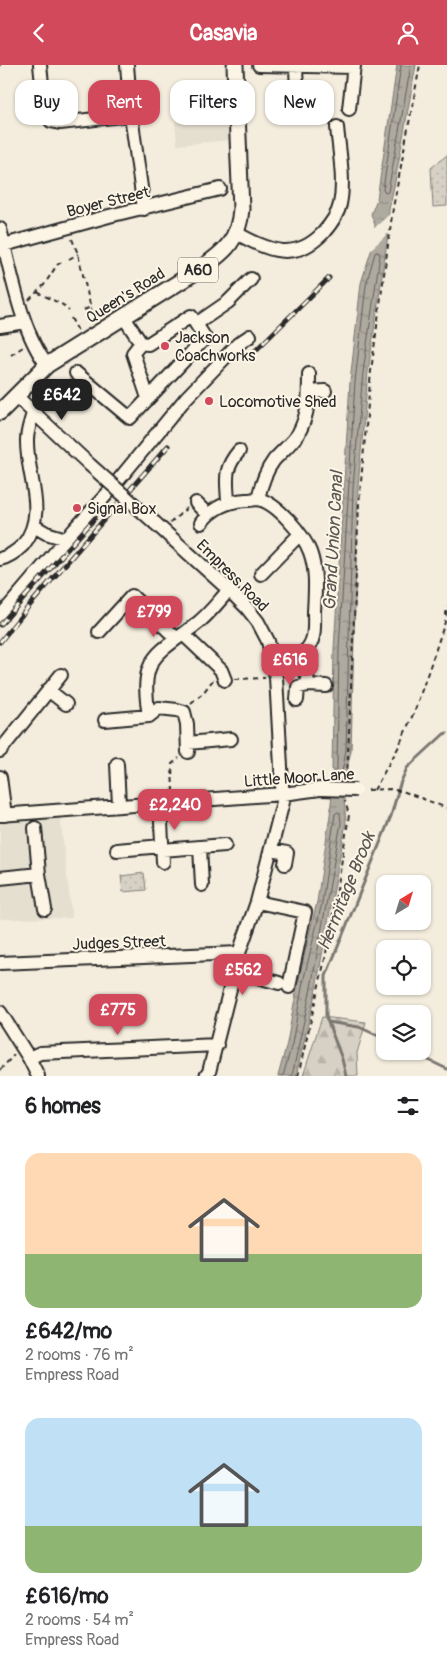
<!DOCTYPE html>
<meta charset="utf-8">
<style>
body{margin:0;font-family:Pangolin,sans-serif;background:#f2f2f2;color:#202124;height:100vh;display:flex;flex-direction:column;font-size:19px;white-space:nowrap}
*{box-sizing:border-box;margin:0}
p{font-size:16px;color:#757577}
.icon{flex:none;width:28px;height:28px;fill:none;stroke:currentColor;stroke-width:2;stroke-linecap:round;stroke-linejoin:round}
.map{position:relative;height:1011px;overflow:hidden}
.panel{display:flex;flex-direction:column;background:#fff;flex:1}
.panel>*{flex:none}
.top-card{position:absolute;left:15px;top:15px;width:418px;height:45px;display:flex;gap:10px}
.needle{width:32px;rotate:38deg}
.controls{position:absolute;left:376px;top:810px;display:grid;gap:10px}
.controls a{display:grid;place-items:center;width:55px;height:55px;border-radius:10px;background:#fff;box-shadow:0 1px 4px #0004;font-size:25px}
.price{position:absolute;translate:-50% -42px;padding:0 11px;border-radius:10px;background:#d1495b;color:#fff;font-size:16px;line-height:32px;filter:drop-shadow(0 1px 2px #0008)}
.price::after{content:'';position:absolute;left:50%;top:30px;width:15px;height:11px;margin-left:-8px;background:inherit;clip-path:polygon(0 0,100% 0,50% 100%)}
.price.selected{background:#222;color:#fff}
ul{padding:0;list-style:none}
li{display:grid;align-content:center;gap:10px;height:265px;padding:0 25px}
li span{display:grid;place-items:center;height:155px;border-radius:15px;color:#555}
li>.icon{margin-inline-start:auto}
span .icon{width:90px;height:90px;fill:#fffc;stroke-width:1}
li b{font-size:21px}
h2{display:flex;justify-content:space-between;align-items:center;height:60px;padding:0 25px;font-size:21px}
.pill{padding:0 18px;border-radius:15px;background:#fff;box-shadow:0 1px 4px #0004;font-size:18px;line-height:45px}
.pill.selected{background:#d1495b;color:#fff}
header{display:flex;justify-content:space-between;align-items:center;height:65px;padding:0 25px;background:#d1495b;color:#fff;font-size:22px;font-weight:700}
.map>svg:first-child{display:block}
.built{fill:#e5dfd0}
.grass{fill:url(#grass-dots);stroke:#807e78}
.forest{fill:url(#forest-firs);stroke:#807e78}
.water{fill:url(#water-ripples);stroke:#7a7771}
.pier{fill:#f4edde}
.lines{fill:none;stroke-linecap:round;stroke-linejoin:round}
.shore{stroke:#605e5a;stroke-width:1}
.stream{stroke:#7a7771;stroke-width:3}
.minor-casing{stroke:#2b2b2b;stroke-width:16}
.major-casing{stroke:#2b2b2b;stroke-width:19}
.path{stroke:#2b2b2b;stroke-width:2;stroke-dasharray:5 4;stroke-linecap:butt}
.minor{stroke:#fcf5e5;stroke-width:12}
.major{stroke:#fcf5e5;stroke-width:15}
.rail-casing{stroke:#2b2b2b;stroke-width:5}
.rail{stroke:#fcf5e5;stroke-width:3;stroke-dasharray:9;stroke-linecap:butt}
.minor-bridge-casing{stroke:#2b2b2b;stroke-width:16;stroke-linecap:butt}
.minor-bridge{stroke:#fcf5e5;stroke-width:12}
.poi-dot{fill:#d1495b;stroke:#fcf5e5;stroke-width:2}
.labels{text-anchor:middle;stroke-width:4;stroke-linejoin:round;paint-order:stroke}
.shield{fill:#fcf5e5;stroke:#6a6863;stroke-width:1}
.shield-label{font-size:15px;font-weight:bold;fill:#2b2b2b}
.street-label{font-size:16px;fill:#2b2b2b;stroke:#fcf5e5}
.poi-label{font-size:16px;fill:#2b2b2b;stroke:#fcf5e5;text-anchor:start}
.water-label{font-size:18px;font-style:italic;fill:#595754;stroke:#fcf5e5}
</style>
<header><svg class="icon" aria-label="back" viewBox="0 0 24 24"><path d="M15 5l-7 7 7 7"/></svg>Casavia<svg class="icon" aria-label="person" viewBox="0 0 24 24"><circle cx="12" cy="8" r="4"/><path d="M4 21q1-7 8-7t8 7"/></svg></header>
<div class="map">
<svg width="447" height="1011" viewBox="0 0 447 1011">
<defs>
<pattern id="grass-dots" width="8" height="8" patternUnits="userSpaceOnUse" patternTransform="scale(1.25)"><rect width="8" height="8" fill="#d6d1c4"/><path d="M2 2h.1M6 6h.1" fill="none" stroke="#b8b4a9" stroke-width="1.8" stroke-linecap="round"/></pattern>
<pattern id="forest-firs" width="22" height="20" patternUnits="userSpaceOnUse" patternTransform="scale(1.25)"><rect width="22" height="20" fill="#d6d1c4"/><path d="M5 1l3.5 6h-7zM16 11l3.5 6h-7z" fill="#b8b4a9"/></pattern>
<pattern id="water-ripples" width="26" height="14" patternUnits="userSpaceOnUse" patternTransform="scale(1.25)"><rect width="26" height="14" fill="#afaaa0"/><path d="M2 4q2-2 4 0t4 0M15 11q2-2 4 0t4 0" fill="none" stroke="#8f8b83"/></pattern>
</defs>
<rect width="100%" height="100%" fill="#f4edde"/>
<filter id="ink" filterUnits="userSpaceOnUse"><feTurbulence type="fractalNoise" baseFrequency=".02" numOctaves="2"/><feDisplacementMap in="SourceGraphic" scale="10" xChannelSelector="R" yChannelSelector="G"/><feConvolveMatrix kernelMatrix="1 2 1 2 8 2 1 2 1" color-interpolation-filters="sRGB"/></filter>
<g filter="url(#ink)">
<path class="built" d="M 228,44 L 230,75 L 177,80 L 175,57 L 178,56 L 177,45 Z
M 60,751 L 72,853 L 0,854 L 0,756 Z"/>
<path class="grass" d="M 447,90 L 447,141 L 433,142 L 431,103 Z
M 144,808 L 146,825 L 123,827 L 121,811 Z"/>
<path class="forest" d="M 322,952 L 366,957 L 357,988 L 358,1011 L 303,1011 Z"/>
<path class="water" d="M 397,0 L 416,0 L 395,117 L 389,144 L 388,170 L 368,307 L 358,422 L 351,686 L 343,720 L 346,758 L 315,929 L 296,1011 L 278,1011 L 287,978 L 298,916 L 317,837 L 330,750 L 333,716 L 332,702 L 334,584 L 350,317 L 361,218 L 372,183 L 375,160 L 371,149 L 377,134 Z"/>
<path class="pier" d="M 391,148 L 391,166 L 370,185 L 372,165 Z"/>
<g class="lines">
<path class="shore" d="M 401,0 L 383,125 L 385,128 L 388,127 L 390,116 L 411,0
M 378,187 L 380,190 L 363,307 L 353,422 L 346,685 L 342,707 L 339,709 L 337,707 L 337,702 L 339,584 L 355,317 L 366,220 L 375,188 Z
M 283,1011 L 292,979 L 303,917 L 322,838 L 335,749 L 338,747 L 340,748 L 341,758 L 310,928 L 292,1011"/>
<path class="stream" d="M 328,957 L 359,962 L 385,974
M 410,986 L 447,1004
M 346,1011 L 342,994 L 326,952 L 326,911 L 391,751 L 400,719 L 407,703 L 444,669 L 447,668"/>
<g class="minor-casing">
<path id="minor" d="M 40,0 L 45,47 L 51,56 L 60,58 L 131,50
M 127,0 L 131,50 L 144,144
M 259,0 L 354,2
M 292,37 L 296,35 L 297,32 L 296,0
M 349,44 L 354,0
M 0,164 C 11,205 21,267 47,300
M 236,168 C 268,185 294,198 323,168 C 330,160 338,150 340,139 C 345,116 339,85 337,62
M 4,180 L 109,151 L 220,124
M 196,259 L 228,237 L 251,214
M 0,261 L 25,257
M 141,278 L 133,288 L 148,333
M 76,308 L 130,353 L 205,273 L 191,251 L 148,279 L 141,278 L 123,251
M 309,327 L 325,326
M 16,331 L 90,400
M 258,434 C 261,420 265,407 274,395 C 282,386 291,379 298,369 C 309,350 309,330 309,309
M 228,437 C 227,414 223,405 239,386
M 196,438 L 207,449
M 155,458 L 229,525 L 247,543 L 258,557 L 268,576 L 276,612 L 283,737 L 257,837 L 239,888 L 209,1007 L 206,1011
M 201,458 C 212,443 228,436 246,435 C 250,435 255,434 258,434 C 277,438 304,470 310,487 C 317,506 315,527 314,547 C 314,561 316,576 305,586 C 297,594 283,594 273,596
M 34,461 L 46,468 L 66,474
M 0,494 C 8,492 17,486 23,480 C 49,448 26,411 27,375 C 27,366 31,356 33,348
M 261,509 L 300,469
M 0,552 L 75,464 L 107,429 L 186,333 L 238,279 L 250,271
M 99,567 L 132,531 L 176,573
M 183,569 L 221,605 L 225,615
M 296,592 L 307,610 L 308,620
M 48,625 L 66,639
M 297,635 L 298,622 L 308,620 L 326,621
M 149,651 C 140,595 152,592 194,561 C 208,551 218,537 229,525
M 105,655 L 149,651 L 159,643 L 177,645 L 184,647 L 187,659 L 188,687
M 188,678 L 231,674
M 0,686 L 61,610
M 117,699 L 119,740
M 0,712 L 5,750
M 160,737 L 163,797
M 0,750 L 283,729 L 320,724
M 200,782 L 202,820
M 117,785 L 162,781
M 162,785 L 225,780
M 271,785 L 287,788 L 285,799
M 39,809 L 45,844
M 0,813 L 39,809 L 35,763
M 257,837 L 305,847 L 289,922
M 0,898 L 239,888
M 235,906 L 279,918
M 0,947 L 29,993 L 38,1011
M 29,993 L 40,988 L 217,980"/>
</g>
<g class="major-casing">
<path id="major" d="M 0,347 L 47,300 L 200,204 C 225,187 239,175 241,144 L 235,0"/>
</g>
<path class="path" d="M 0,1 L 0,0
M 72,174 L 78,189 L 94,256
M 69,194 L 78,189
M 37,227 L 63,240 L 69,246
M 29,235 L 44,220 L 57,200 L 63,196
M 84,245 L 91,242
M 71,253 L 78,266
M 11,290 L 23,282
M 170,458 L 187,443
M 235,614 L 265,613
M 191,638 L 203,628 L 213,615
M 347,713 L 359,439 L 371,306 L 393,143 L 420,0
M 368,725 L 390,724 L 405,727 L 447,743
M 374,725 L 398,683 L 415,645 L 435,587 L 445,557 L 447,542
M 173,727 L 172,699 L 179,693
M 0,1005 L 14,990
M 298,1011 L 325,894 L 339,813 L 349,750 L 345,736"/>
<use href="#minor" class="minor"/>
<use href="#major" class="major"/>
<g class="rail-casing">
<path id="rail" d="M 250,291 L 329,213
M 0,560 L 95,453
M 0,577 L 29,541 L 168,381"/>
</g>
<use href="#rail" class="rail"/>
<g class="minor-bridge-casing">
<path id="minor-bridge" d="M 90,400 L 155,458
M 320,724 L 356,725"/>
</g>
<use href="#minor-bridge" class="minor-bridge"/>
</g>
</g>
<g class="poi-dot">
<circle cx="165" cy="281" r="5"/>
<circle cx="209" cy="336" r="5"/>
<circle cx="77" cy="443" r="5"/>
</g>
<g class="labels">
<rect class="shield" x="178" y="192.5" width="40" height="25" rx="4"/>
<g class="shield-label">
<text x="198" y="210">A60</text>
</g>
<g class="street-label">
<text transform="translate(108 136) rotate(-14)" y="6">Boyer Street</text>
<text transform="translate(125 230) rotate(-32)" y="6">Queen's Road</text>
<text transform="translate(233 510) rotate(45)" y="6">Empress Road</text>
<text transform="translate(299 712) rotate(-4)" y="6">Little Moor Lane</text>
<text transform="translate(119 877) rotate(-2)" y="6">Judges Street</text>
</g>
<g class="poi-label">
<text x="175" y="278">Jackson<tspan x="175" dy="18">Coachworks</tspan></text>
<text x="219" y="342">Locomotive Shed</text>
<text x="87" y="449">Signal Box</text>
</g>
<g class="water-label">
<text transform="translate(333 476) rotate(-87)" y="6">Grand Union Canal</text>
<text transform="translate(346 826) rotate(-68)" y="6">Hermitage Brook</text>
</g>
</g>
</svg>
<div class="controls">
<a><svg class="needle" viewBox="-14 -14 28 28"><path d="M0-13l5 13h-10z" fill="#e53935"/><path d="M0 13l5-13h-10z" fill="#757577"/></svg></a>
<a><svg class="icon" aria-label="locate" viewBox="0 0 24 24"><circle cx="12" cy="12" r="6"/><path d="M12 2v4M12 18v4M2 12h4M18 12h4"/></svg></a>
<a><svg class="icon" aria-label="layers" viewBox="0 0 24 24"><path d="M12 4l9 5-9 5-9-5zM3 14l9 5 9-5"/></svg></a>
</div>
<b class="price selected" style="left:62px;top:356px">£642</b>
<b class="price" style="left:154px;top:573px">£799</b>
<b class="price" style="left:290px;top:621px">£616</b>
<b class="price" style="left:175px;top:766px">£2,240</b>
<b class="price" style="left:243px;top:931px">£562</b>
<b class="price" style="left:118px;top:971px">£775</b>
<div class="top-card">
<a class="pill">Buy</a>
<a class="pill selected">Rent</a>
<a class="pill">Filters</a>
<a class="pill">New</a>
</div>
</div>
<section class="panel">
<h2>6 homes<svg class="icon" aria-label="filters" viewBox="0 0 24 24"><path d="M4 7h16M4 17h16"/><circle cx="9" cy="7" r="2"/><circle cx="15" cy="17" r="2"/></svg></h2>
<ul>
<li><span style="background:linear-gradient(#ffd9b3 65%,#8fb573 0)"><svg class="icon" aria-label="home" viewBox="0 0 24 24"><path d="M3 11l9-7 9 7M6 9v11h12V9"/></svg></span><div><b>£642/mo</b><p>2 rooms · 76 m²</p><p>Empress Road</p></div></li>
<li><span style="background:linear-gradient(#bfe0f5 70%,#8fb573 0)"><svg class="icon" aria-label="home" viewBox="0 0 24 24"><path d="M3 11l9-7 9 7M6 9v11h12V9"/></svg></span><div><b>£616/mo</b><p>2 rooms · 54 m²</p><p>Empress Road</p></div></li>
</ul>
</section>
